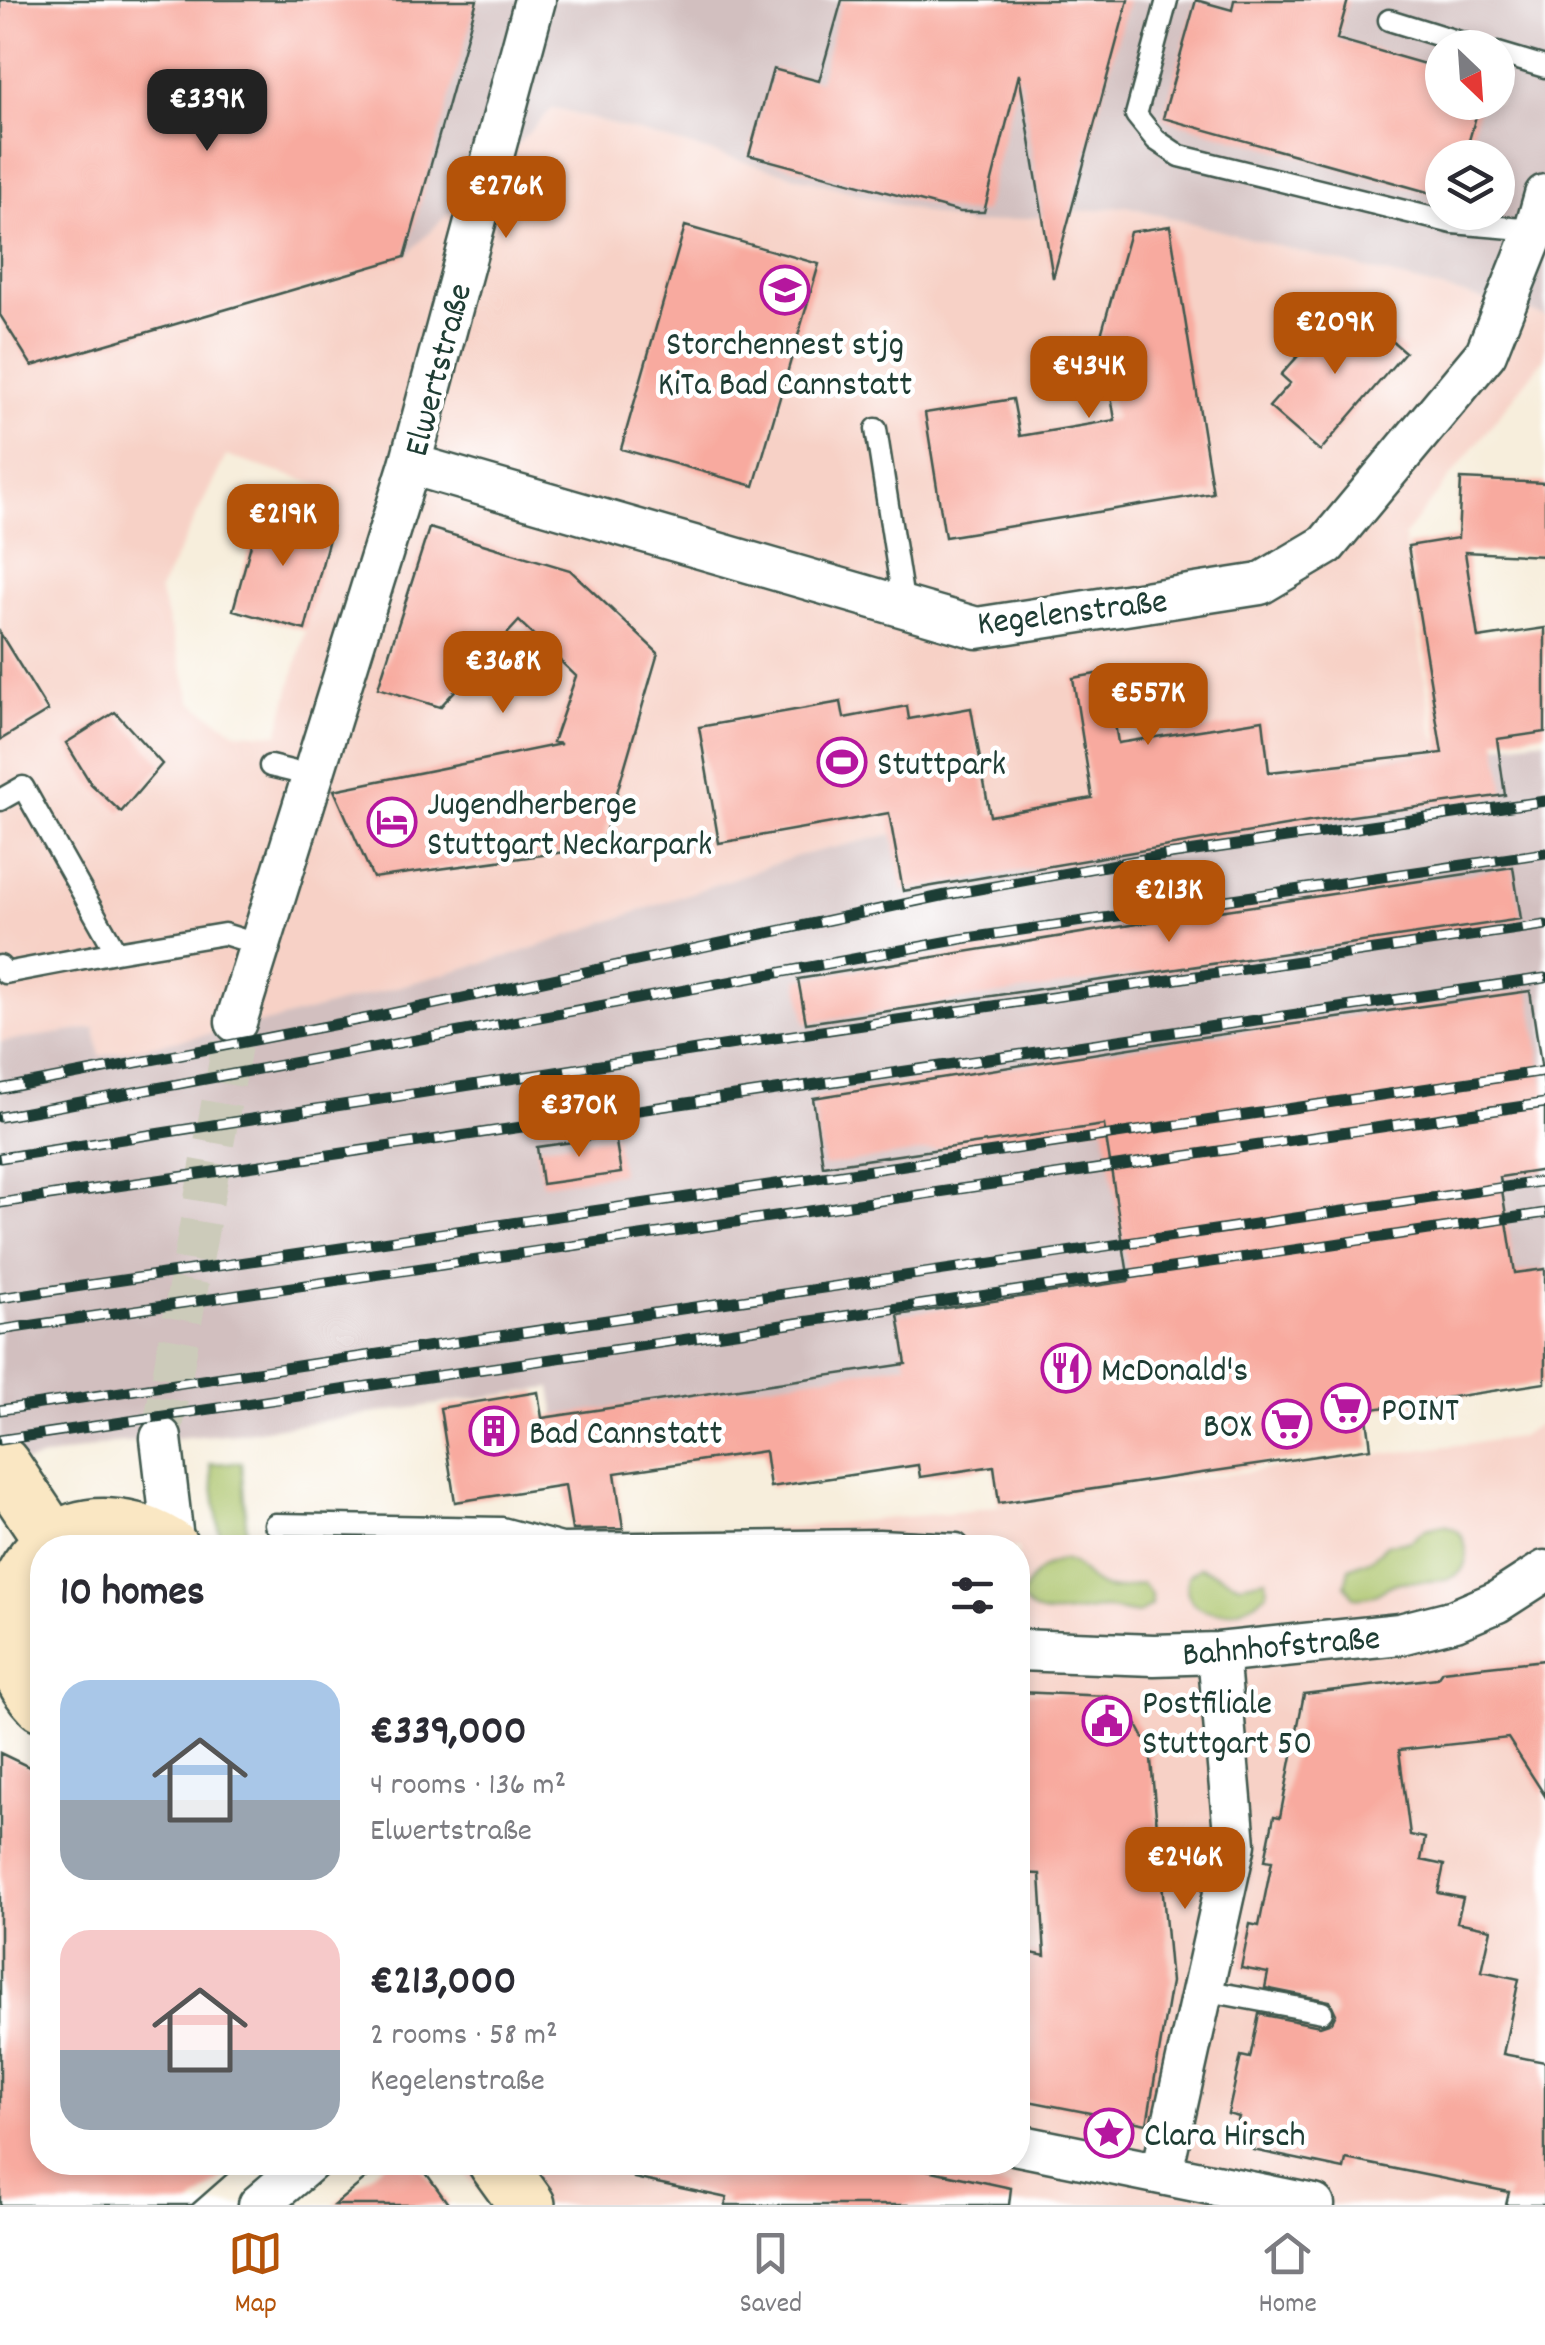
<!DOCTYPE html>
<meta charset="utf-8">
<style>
body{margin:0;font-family:Dekko,sans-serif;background:#f7f7f7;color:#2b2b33;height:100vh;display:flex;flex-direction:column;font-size:38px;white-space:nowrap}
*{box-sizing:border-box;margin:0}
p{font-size:32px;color:#7c7c81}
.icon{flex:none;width:55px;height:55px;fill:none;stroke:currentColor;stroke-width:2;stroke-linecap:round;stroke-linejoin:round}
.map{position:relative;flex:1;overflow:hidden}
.side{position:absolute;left:30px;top:1535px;width:1000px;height:640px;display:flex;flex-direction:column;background:#fff;border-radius:40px;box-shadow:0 5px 15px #0003}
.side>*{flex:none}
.needle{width:65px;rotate:155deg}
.controls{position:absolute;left:1425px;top:30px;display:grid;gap:20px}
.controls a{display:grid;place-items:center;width:90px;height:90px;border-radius:50%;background:#fff;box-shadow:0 5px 15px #0003;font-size:50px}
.price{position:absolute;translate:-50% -85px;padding:0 22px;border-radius:20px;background:#b45309;color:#fff;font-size:32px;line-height:65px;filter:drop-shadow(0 2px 5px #0008)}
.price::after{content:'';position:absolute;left:50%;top:60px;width:30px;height:22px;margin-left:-15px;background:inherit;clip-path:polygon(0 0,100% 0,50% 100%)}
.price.current{background:#222;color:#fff}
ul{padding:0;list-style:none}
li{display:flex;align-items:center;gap:30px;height:250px;padding:0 30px}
li span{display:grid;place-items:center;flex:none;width:280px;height:200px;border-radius:30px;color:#555}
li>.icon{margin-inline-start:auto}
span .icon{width:120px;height:120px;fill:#fffc;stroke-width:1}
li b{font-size:42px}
h2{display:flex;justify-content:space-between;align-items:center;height:120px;padding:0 30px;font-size:42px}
.tabs{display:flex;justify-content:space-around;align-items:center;height:140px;border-top:2px solid #e1e1e2;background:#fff;font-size:28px;color:#7c7c81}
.tabs a{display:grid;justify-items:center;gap:5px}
.tabs .current{color:#b45309}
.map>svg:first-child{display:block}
.built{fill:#f7d1c6;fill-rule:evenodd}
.industrial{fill:#d2bfbf;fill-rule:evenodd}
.green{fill:#aac369;stroke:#64804e;stroke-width:2.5}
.building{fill:#f8aa9f}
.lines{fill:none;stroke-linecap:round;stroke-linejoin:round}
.street-tunnel{stroke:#cccbba;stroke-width:40;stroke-dasharray:40 20;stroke-linecap:butt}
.lane-casing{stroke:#3f584d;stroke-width:25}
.street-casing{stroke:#3f584d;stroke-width:45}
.secondary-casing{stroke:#3f584d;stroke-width:60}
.lane{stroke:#fff;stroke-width:20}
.street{stroke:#fff;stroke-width:40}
.secondary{stroke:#fae7c3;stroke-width:55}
.rail-casing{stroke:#1f3d34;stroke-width:11}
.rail{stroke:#fff;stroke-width:8;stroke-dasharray:22;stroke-linecap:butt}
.labels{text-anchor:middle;stroke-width:9;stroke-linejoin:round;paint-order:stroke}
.poi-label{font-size:35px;fill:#1f3d34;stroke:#fff;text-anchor:start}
.street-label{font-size:35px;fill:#1f3d34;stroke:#fff}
</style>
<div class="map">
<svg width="1545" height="2205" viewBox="0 0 1545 2205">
<rect width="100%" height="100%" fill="#fff"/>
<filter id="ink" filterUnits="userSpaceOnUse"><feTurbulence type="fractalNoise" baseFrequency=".01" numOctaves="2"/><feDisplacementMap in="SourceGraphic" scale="20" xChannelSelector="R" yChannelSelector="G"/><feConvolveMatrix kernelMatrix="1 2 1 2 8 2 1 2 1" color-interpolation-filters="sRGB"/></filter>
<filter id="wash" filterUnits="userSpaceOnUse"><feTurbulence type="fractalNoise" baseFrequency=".0048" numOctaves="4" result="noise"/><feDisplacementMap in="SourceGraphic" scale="40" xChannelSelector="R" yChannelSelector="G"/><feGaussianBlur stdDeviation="2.25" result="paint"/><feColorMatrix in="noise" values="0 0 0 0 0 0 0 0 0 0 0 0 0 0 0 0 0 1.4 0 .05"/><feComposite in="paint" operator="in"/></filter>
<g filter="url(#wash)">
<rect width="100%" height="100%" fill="#f7eedc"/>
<path class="built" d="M 553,108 L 970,225 L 1126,206 L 1545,316 L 1545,357 L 1404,536 L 1434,734 L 1446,752 L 1269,772 L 893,834 L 797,856 L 519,953 L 278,1020 L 197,1037 L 100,1056 L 95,1028 L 0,1042 L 0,315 L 405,257 ZM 226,456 L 342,492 L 278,734 L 236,732 L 192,702 L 159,591 Z
M 1545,1422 L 1545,2205 L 490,2205 L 458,2163 L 1018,2162 L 1018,1548 L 584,1547 L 967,1511 L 1041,1498 L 1519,1437 Z"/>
<path class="industrial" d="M 0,0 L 1545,0 L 1545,316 L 1126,206 L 970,225 L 553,108 L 405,257 ZM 1442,48 L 1498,48 L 1498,102 L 1442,102 ZM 1442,158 L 1498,158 L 1498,212 L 1442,212 Z
M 1545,739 L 1545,1271 L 556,1416 L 551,1388 L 239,1433 L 112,1443 L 0,1468 L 0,1042 L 95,1028 L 100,1056 L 278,1020 L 519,953 L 797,856 L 893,834 L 1078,800 L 1269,772 Z"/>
<path class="green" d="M 241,1462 L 248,1547 L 229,1547 L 220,1537 L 210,1464 Z
M 1444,1525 C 1455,1528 1463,1532 1465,1545 C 1475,1593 1418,1577 1397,1583 C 1378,1589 1377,1599 1354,1597 L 1345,1585 L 1349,1568 L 1371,1559 L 1388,1544 L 1411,1541 L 1426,1529 Z
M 1061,1560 C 1082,1562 1087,1585 1109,1589 C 1121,1591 1131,1584 1142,1584 L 1151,1594 L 1151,1605 L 1138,1614 C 1127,1613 1117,1609 1106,1609 C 1081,1608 1036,1627 1022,1599 C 1027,1579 1041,1566 1061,1560 Z
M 1200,1567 L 1240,1584 L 1266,1579 L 1267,1593 C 1245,1617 1177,1624 1188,1576 Z"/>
<g id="blocks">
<path class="building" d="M 0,0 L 477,0 L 405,257 L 32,366 L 0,315 Z
M 842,0 L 1128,0 L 1053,278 L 1019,74 L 984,212 L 960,212 L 749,155 L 773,69 L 819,81 Z
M 1196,0 L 1232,10 L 1234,0 L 1348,0 L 1337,39 L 1442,69 L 1442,102 L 1480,102 L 1464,158 L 1442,158 L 1442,196 L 1163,118 Z
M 685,226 L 819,264 L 754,486 L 621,449 Z
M 1170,226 L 1213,493 L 945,537 L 925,413 L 1013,399 L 1020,436 L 1115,420 L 1101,335 L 1130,232 Z
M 1354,308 L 1405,352 L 1320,451 L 1269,407 L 1290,383 L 1281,375 L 1326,325 L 1333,331 Z
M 1461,479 L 1545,483 L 1545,556 L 1465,552 L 1478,638 L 1545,628 L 1545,732 L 1497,739 L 1505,795 L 1309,822 L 903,891 L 889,813 L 719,843 L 699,727 L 841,702 L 844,718 L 907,706 L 909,719 L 971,708 L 990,816 L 1092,798 L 1073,678 L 1107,672 L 1118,743 L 1263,720 L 1269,772 L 1442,753 L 1408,546 L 1458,538 Z
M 261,508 L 332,527 L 305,630 L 233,610 Z
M 429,528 L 570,570 L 658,653 L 601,847 L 373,878 L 334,790 L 561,744 L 553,742 L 576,676 L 519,621 L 440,707 L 378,688 Z
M 0,633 L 48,711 L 0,740 Z
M 115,712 L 162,764 L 121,812 L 91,784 L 66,743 Z
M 1513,867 L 1521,919 L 806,1023 L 798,979 L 1186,916 Z
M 1530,991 L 1545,1091 L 1545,1170 L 1500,1177 L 1515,1273 L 1545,1269 L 1545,1383 L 1366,1410 L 1371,1448 L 999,1503 L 994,1466 L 920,1477 L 918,1465 L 770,1487 L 765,1451 L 615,1473 L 623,1529 L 572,1530 L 565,1485 L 455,1502 L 440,1408 L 538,1392 L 542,1418 L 906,1364 L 898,1315 L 1129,1281 L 1104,1125 L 823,1166 L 813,1098 L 1181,1040 Z
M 615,1136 L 621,1173 L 542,1184 L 537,1147 Z
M 1545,1660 L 1545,1796 L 1508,1738 L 1399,1750 L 1410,1835 L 1425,1838 L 1421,1860 L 1444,1865 L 1438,1893 L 1463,1898 L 1457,1922 L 1491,1929 L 1482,1971 L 1519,1979 L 1503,2054 L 1545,2062 L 1545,2205 L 1506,2205 L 1509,2192 L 1346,2159 L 1344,2169 L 1253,2150 L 1255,2141 L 1234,2136 L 1239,2117 L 1228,2114 L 1241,2056 L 1250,2058 L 1259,2014 L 1320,2026 L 1332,2022 L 1336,2014 L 1330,2001 L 1265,1988 L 1268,1973 L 1241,1968 L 1250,1924 L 1259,1926 L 1272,1861 L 1265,1860 L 1274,1816 L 1280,1817 L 1304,1694 L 1437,1678 L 1442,1671 Z
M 1018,1692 L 1107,1696 L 1132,1716 L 1150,1749 L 1171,1982 L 1147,2124 L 1018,2099 L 1018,1950 L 1045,1956 L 1040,1874 L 1018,1873 Z
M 0,1753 L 42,1773 L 42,2162 L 241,2162 L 192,2205 L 0,2205 Z
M 386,2162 L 418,2162 L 449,2205 L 334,2205 Z
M 635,2162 L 890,2162 L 1011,2188 L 1009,2205 L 725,2205 L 727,2198 L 634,2178 Z"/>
</g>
</g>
<g filter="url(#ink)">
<use href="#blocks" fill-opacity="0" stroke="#3f584d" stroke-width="2.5"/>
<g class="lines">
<path class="street-tunnel" d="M 161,1438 L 236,1022"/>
<g class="lane-casing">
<path id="lane" d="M 1167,0 L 1136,115 L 1156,140 L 1180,156 L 1453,223 L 1535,230
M 1389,20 L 1479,48
M 1498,53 L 1545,67
M 876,429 L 904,607
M 270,766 L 312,776
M 0,800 L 23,787 L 116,952 L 224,934 L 260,945
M 0,966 L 5,973 L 116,952
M 275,1524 L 502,1528 L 562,1544 L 879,1540 L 957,1544 L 961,1548
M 1203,1990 L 1322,2012"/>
</g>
<g class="street-casing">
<path id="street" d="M 410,464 L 977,628 L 1260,584 L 1326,545 L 1486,353 L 1535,230 L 1545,195
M 236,1022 L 410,464 L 535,0
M 161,1438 L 174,1548
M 1018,1650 L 1154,1655 L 1218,1653 L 1400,1634 L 1455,1620 L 1497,1602 L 1545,1571
M 1018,2145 L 1314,2205
M 1162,2172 L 1235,1844 L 1218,1653
M 259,2205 L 309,2162"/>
</g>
<g class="secondary-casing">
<path id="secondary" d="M 2,1465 L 53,1541
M 47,1548 C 81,1515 136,1524 171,1548
M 42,1551 C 0,1595 0,1659 42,1703
M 496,2162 L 527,2205"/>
</g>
<use href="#lane" class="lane"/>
<use href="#street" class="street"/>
<use href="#secondary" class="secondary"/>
<g class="rail-casing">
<path id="rail" d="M 0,1089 L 379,1016 L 946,895 L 1160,856 L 1545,801
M 0,1117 L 961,939 L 1545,853
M 0,1158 L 774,1038 L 1545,925
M 0,1203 L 1545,978
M 0,1298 L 1545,1071
M 0,1330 L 1545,1103
M 0,1410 L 1545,1181
M 0,1440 L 1545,1213"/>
</g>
<use href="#rail" class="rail"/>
</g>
</g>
<defs>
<g id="school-ring" transform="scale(2.5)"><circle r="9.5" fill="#fff" stroke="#b5179e" stroke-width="1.5"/><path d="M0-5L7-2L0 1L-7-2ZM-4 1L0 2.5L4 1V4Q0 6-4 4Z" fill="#b5179e"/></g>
<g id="stadium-ring" transform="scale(2.5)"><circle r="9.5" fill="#fff" stroke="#b5179e" stroke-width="1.5"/><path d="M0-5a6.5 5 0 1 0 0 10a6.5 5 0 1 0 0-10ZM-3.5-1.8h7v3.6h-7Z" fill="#b5179e"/></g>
<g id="hotel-ring" transform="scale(2.5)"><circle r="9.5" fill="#fff" stroke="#b5179e" stroke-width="1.5"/><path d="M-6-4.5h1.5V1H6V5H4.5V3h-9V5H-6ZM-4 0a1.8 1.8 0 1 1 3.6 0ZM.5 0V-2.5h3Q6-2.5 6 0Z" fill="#b5179e"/></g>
<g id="restaurant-ring" transform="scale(2.5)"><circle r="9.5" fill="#fff" stroke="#b5179e" stroke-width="1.5"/><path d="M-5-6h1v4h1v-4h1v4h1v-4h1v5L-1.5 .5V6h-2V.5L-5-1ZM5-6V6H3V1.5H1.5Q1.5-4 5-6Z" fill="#b5179e"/></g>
<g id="supermarket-ring" transform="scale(2.5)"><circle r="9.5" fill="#fff" stroke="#b5179e" stroke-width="1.5"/><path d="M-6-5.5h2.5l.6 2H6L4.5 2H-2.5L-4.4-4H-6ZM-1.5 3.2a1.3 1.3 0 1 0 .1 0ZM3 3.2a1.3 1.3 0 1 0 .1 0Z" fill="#b5179e"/></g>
<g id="building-ring" transform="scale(2.5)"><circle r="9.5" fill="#fff" stroke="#b5179e" stroke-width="1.5"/><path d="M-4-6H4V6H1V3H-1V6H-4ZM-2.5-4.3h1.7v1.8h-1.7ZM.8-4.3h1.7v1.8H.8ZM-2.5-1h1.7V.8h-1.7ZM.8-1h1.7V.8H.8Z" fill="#b5179e"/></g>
<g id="civic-ring" transform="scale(2.5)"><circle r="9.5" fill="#fff" stroke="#b5179e" stroke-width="1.5"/><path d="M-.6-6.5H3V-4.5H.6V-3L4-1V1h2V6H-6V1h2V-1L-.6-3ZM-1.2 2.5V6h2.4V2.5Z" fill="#b5179e"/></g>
<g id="sight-ring" transform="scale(2.5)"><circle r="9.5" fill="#fff" stroke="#b5179e" stroke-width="1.5"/><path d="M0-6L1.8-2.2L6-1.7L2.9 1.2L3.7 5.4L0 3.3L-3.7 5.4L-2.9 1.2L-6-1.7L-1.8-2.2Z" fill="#b5179e"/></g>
</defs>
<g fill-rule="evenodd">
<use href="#school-ring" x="785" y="290"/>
<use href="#stadium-ring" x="842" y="762"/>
<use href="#hotel-ring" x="392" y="822"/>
<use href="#restaurant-ring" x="1066" y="1368"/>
<use href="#supermarket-ring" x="1346" y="1408"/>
<use href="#supermarket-ring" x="1287" y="1424"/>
<use href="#building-ring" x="494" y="1431"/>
<use href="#civic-ring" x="1107" y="1721"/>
<use href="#sight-ring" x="1109" y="2133"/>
</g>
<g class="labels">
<g class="poi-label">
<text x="785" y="354" text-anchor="middle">Storchennest stjg<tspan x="785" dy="40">KiTa Bad Cannstatt</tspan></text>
<text x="877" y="774">Stuttpark</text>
<text x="427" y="814">Jugendherberge<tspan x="427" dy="40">Stuttgart Neckarpark</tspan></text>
<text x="1101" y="1380">McDonald's</text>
<text x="1381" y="1420">POINT</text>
<text x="1252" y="1436" text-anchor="end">BOX</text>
<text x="529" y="1443">Bad Cannstatt</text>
<text x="1142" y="1713">Postfiliale<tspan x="1142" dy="40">Stuttgart 50</tspan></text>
<text x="1144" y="2145">Clara Hirsch</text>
</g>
<g class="street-label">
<text transform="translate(436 369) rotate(-75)" y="12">Elwertstraße</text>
<text transform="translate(1072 610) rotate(-7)" y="12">Kegelenstraße</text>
<text transform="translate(1281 1644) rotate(-5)" y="12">Bahnhofstraße</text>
</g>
</g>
</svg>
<div class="controls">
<a><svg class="needle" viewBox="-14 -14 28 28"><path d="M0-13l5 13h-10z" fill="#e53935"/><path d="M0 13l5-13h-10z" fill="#7c7c81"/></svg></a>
<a><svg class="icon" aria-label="layers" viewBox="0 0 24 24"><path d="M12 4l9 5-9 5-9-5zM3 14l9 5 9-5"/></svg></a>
</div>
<b class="price current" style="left:207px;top:154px">€339K</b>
<b class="price" style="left:506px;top:241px">€276K</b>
<b class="price" style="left:1335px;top:377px">€209K</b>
<b class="price" style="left:1089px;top:421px">€434K</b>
<b class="price" style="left:283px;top:569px">€219K</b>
<b class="price" style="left:503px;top:716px">€368K</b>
<b class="price" style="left:1148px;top:748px">€557K</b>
<b class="price" style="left:1169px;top:945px">€213K</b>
<b class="price" style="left:579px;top:1160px">€370K</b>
<b class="price" style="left:1185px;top:1912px">€246K</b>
<section class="side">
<h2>10 homes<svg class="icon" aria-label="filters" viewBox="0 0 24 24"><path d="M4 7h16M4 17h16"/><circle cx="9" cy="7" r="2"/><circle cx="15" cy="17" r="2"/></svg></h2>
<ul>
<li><span style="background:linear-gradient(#a9c7e8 60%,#9aa5b1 0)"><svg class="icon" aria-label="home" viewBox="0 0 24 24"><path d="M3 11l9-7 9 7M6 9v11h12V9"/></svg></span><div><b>€339,000</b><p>4 rooms · 136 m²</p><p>Elwertstraße</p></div></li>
<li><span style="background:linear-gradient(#f6c9c9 60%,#9aa5b1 0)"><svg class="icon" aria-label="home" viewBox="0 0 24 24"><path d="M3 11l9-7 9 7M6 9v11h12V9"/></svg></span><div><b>€213,000</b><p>2 rooms · 58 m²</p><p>Kegelenstraße</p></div></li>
</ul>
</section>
</div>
<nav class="tabs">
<a class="current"><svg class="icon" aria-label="map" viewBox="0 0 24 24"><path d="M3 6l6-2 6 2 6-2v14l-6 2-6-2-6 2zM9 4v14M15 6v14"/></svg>Map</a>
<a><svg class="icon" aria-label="saved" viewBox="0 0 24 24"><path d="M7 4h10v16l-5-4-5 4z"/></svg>Saved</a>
<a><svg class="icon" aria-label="home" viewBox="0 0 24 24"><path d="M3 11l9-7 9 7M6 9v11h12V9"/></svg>Home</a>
</nav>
